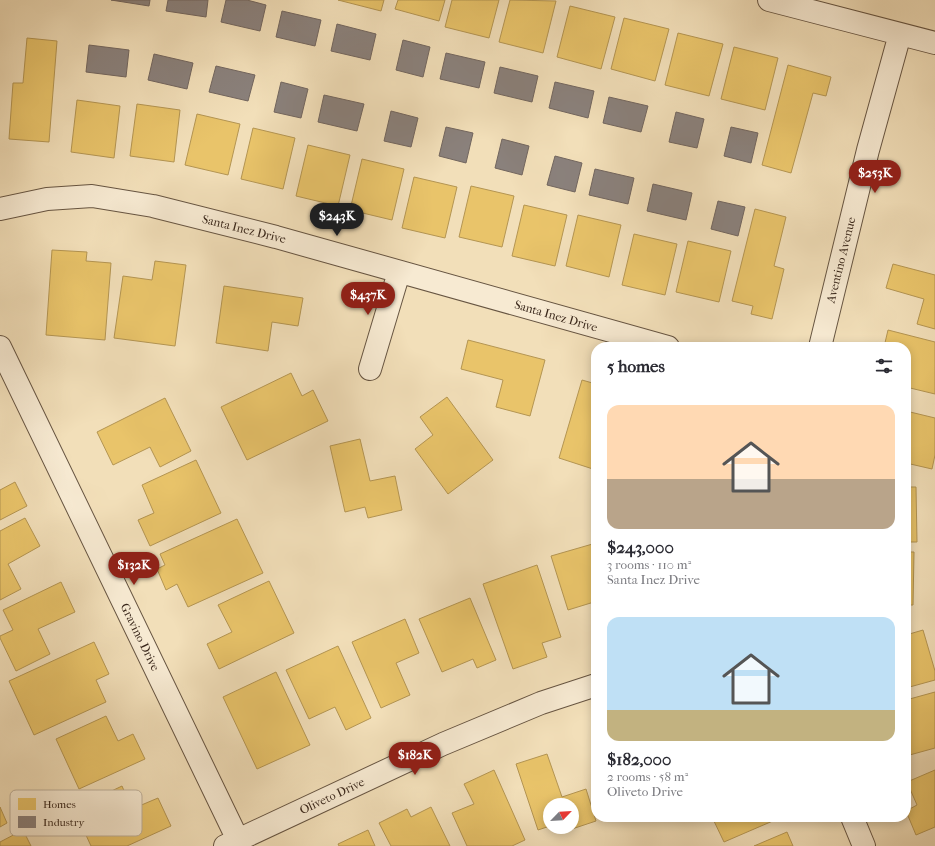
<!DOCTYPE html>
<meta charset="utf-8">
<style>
body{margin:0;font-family:"IM FELL French Canon",serif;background:#f2f2f3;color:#2b2b33;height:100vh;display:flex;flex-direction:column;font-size:15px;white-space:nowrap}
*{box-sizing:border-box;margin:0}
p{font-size:13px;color:#7c7c81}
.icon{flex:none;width:22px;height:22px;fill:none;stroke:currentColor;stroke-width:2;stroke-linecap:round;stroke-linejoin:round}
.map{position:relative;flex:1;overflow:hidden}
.sheet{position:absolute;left:591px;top:342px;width:320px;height:480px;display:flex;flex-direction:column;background:#fff;border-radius:16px;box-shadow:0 2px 10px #0003}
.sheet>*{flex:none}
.needle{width:26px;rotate:65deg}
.buttons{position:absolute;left:543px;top:798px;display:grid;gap:8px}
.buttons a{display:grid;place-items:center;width:36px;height:36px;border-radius:50%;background:#fff;box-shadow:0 2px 10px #0003;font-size:20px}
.price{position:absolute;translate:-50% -34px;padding:0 9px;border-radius:14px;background:#8f2418;color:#fff;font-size:13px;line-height:26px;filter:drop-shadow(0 1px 2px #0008)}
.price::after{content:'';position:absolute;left:50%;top:24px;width:12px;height:9px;margin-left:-6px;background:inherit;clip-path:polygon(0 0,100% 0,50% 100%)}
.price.current{background:#222;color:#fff}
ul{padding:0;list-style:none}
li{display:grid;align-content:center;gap:8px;height:212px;padding:0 16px}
li span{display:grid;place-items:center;height:124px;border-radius:12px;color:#555}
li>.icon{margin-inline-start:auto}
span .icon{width:72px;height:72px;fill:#fffc;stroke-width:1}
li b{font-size:17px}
h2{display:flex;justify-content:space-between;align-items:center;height:48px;padding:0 16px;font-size:17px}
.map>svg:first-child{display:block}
.homes{fill:#e9c46a;stroke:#b49552}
.industry{fill:#8a817c;stroke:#72665f}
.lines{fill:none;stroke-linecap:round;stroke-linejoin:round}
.minor-casing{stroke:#675542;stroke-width:24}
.minor{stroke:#f7ead2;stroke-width:22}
.labels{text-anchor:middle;stroke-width:4;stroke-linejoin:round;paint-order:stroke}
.street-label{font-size:12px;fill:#39271b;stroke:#f7ead2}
.key{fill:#f7ead2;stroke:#beb09b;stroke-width:1}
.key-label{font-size:11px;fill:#39271b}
</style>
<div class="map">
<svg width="935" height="846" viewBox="0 0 935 846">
<rect width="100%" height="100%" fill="#f2dfb9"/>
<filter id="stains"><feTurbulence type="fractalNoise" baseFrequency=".005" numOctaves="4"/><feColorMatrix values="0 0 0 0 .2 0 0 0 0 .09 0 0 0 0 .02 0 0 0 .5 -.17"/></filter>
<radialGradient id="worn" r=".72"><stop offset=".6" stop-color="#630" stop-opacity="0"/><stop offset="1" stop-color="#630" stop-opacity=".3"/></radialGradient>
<path class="homes" d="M 338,0 L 384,0 L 381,11 Z
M 398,0 L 445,0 L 439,21 L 395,9 Z
M 452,0 L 499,0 L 489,38 L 445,27 Z
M 510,0 L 556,1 L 543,53 L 499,42 Z
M 570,6 L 615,17 L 601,69 L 557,57 Z
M 624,18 L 669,29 L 655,81 L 611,69 Z
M 678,33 L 723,44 L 709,96 L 665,85 Z
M 27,38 L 57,41 L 49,142 L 9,139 L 13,83 L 23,83 Z
M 734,47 L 778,58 L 765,110 L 721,99 Z
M 788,65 L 831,77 L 826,96 L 813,93 L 791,173 L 762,165 Z
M 77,100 L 120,106 L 114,158 L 71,152 Z
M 137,104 L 180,110 L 174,162 L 130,156 Z
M 197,114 L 240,124 L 228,175 L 185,165 Z
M 253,128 L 295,138 L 283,189 L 241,179 Z
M 308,145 L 350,155 L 338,206 L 296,196 Z
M 362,159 L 404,169 L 392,220 L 350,210 Z
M 414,177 L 457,187 L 445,238 L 402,228 Z
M 471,186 L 514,196 L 502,247 L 459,237 Z
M 524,205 L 567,215 L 555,266 L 512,256 Z
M 755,209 L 786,217 L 774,266 L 784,269 L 772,319 L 751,314 L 753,306 L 732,301 Z
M 578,215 L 621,225 L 609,277 L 566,266 Z
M 634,234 L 677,244 L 665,295 L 622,285 Z
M 688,241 L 731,251 L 719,302 L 676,292 Z
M 52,250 L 87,252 L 86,261 L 111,263 L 105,340 L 46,335 Z
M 155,261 L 186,265 L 175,346 L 114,338 L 123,276 L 152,280 Z
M 893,264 L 935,275 L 935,329 L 917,324 L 924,299 L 886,288 Z
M 224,286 L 303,298 L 298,326 L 272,322 L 268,351 L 216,343 Z
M 888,330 L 935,342 L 935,394 L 906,387 L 906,347 L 884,347 Z
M 468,340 L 545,360 L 530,416 L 496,407 L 503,380 L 461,369 Z
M 291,373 L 302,396 L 313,390 L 328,421 L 247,460 L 221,407 Z
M 582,380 L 596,384 L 596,470 L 559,458 Z
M 447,397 L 493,460 L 448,494 L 415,449 L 433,435 L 420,417 Z
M 165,398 L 191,451 L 160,467 L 150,447 L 113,465 L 97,432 Z
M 906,411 L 935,418 L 935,455 L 932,469 L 906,463 Z
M 360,439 L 370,481 L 395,476 L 402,510 L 368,518 L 365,507 L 345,512 L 330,446 Z
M 196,460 L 221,513 L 150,546 L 138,520 L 154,513 L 142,485 Z
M 15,482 L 27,506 L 0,520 L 0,490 Z
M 906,487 L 916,487 L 917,542 L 906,542 Z
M 25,518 L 40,546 L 8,564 L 21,589 L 0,600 L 0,531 Z
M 237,519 L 263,573 L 188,607 L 177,584 L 166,590 L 157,569 L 165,565 L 160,554 Z
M 596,543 L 596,608 L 594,602 L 568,610 L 551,556 Z
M 906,552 L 914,552 L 913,605 L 906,605 Z
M 537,565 L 561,637 L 542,643 L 547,657 L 513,669 L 483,584 Z
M 269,581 L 294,633 L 219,669 L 207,644 L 232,632 L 218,605 Z
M 61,582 L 75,612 L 38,629 L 50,654 L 16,671 L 0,638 L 0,636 L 13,630 L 3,610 Z
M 470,598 L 496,660 L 477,668 L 473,659 L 442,672 L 419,619 Z
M 405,619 L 419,653 L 396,663 L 410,695 L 381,708 L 352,642 Z
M 923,630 L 935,671 L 935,680 L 906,688 L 906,635 Z
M 94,642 L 109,674 L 96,680 L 106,702 L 34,735 L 9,681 Z
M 338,646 L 371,718 L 346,730 L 335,707 L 309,719 L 286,670 Z
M 276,672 L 310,745 L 257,769 L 223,697 Z
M 935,692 L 935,748 L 906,756 L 906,700 Z
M 106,716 L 118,741 L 133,734 L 145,759 L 79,789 L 56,739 Z
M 547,754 L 562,797 L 586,789 L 596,821 L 560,833 L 558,827 L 572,827 L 572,805 L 550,805 L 550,826 L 538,830 L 516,764 Z
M 596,759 L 596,770 L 593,760 Z
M 494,770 L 525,840 L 512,846 L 467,846 L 452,813 L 474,804 L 464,784 Z
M 935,770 L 935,827 L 916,835 L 906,811 L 917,805 L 907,782 Z
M 122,786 L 132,809 L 158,798 L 171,826 L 127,846 L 91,846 L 74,809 Z
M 0,807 L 7,823 L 0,827 Z
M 431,807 L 450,846 L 391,846 L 379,823 L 407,809 L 411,817 Z
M 712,817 L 782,817 L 724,842 Z
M 23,830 L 31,846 L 0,846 L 0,842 Z
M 368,830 L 375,846 L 339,846 L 338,844 Z
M 787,832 L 793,846 L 754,846 Z"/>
<path class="industry" d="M 111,0 L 150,0 L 149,6 Z
M 168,0 L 208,0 L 206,17 L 166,11 Z
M 226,0 L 247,0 L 266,5 L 260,31 L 221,22 Z
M 282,11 L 321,20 L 315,46 L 276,37 Z
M 337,24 L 376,34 L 370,60 L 331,51 Z
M 403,40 L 430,47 L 423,77 L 396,70 Z
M 89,45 L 129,50 L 126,77 L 86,72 Z
M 446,53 L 485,62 L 479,88 L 440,79 Z
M 154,54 L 193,63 L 187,89 L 148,80 Z
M 216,66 L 255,75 L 248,101 L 209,92 Z
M 500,67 L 538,76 L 532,102 L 494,93 Z
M 281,82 L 308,89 L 301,118 L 274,112 Z
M 555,82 L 594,91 L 588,118 L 549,108 Z
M 324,95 L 364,104 L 357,131 L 318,122 Z
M 609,97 L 648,106 L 641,132 L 603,123 Z
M 391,111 L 418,118 L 411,147 L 384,141 Z
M 676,112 L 704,119 L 697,148 L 669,142 Z
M 446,127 L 473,133 L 466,163 L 439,156 Z
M 731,127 L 758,133 L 751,163 L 724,156 Z
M 502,139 L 529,146 L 522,175 L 495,168 Z
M 555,156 L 582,163 L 575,192 L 547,185 Z
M 595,169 L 634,178 L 628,204 L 589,195 Z
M 653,184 L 692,193 L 686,220 L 647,211 Z
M 718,201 L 745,207 L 738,236 L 711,229 Z"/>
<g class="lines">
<g class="minor-casing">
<path id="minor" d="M 769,0 L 935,43
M 0,209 L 47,199 L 92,196 L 153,206 L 276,237 L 668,347
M 0,347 L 238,840
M 820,347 L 868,150 L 900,34
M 370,369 L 399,272
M 852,817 L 864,846
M 225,846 L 443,744 L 541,703 L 596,685"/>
</g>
<use href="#minor" class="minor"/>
</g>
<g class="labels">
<g class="street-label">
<text transform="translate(244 229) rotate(14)" y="4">Santa Inez Drive</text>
<text transform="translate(841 260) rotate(-76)" y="4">Aventino Avenue</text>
<text transform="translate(556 316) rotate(16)" y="4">Santa Inez Drive</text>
<text transform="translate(140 637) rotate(64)" y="4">Gravino Drive</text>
<text transform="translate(332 796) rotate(-25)" y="4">Oliveto Drive</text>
</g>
</g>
<rect x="10" y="790" width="132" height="46" rx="6" class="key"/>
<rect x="18" y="798" width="18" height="12" fill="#e9c46a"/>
<rect x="18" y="816" width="18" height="12" fill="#8a817c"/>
<g class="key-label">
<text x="43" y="808">Homes</text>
<text x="43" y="826">Industry</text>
</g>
<rect width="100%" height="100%" filter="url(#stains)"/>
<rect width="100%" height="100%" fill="url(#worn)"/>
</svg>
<div class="buttons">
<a><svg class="needle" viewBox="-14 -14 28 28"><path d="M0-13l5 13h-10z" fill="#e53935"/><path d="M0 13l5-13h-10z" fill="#7c7c81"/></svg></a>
</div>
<b class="price" style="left:875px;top:194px">$253K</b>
<b class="price current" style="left:337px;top:237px">$243K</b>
<b class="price" style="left:368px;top:316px">$437K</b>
<b class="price" style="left:134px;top:586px">$132K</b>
<b class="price" style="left:415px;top:776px">$182K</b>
<section class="sheet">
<h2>5 homes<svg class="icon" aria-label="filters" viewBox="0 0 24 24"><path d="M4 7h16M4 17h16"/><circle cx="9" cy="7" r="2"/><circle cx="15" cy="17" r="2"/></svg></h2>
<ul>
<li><span style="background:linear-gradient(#ffd9b3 60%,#b9a48a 0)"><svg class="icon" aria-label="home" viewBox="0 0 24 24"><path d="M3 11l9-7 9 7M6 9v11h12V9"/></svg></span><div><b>$243,000</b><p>3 rooms · 110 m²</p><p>Santa Inez Drive</p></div></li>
<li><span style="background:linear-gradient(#bfe0f5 75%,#c2b280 0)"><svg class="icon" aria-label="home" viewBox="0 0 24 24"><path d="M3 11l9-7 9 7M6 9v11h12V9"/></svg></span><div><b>$182,000</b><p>2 rooms · 58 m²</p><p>Oliveto Drive</p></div></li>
</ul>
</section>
</div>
